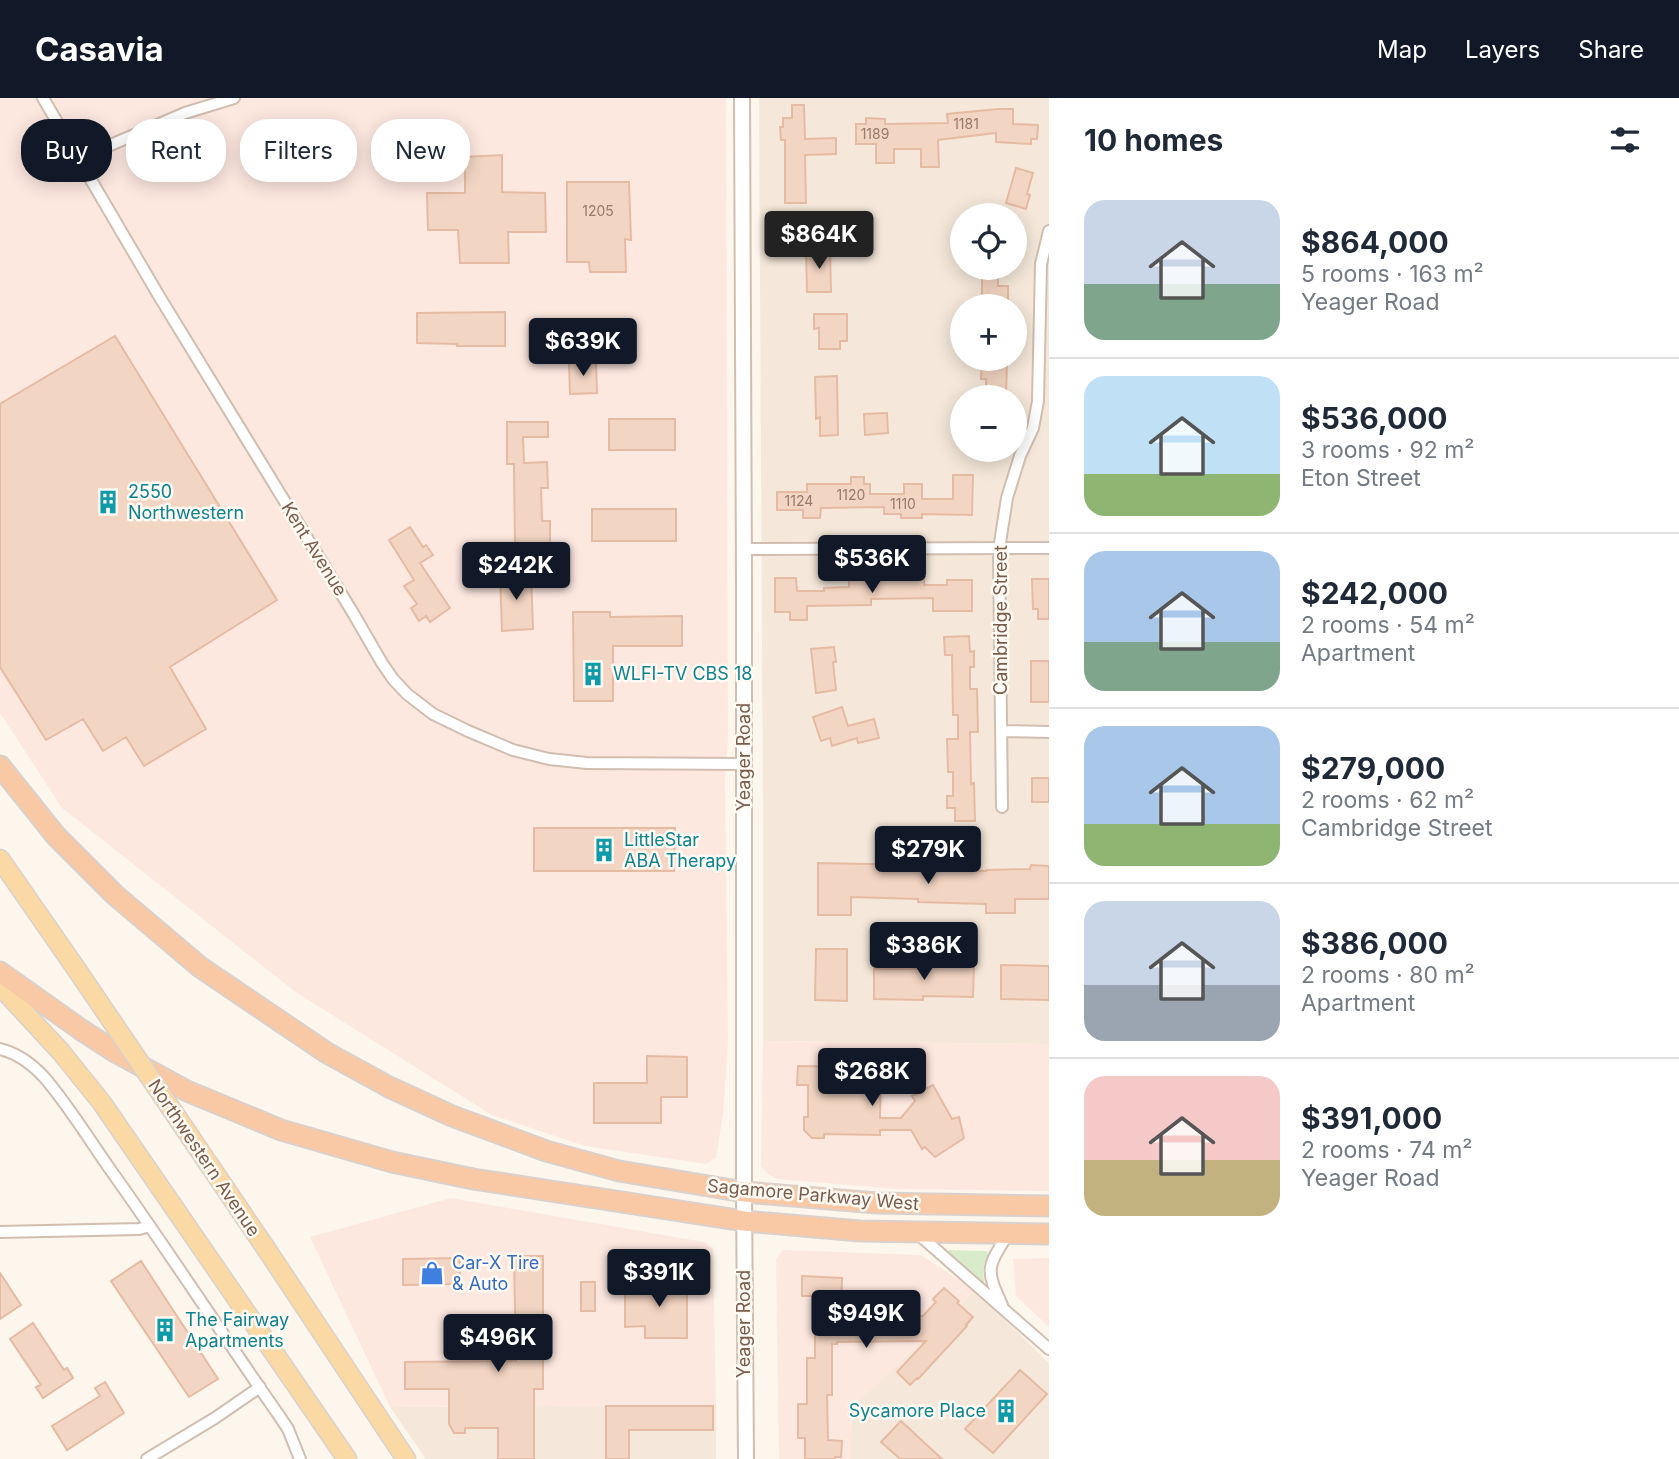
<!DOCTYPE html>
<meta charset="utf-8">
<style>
body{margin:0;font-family:Inter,sans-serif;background:#f6f6f7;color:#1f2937;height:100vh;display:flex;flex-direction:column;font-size:26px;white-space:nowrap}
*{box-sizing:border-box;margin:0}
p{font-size:23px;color:#747a83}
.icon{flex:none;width:38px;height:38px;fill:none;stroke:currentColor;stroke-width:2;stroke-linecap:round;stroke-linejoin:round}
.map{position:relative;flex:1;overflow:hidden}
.drawer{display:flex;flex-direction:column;background:#fff;width:630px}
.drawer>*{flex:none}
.hud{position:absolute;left:21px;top:21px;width:665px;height:63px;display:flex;gap:14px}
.controls{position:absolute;left:950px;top:105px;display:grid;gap:14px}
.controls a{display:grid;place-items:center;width:77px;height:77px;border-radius:50%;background:#fff;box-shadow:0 4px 18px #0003;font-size:35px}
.price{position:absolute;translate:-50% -60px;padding:0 16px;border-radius:7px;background:#111827;color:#fff;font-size:23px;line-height:46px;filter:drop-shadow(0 2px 4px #0008)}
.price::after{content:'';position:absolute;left:50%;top:42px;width:21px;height:16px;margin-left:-10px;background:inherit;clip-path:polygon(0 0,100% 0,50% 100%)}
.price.current{background:#222;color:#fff}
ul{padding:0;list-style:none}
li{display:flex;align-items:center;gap:21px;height:175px;padding:0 35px}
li+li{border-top:2px solid #e0e1e3}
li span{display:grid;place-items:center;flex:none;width:196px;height:140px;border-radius:21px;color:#555}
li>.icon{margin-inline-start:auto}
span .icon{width:84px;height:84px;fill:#fffc;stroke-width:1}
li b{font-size:30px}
h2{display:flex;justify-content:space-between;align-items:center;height:84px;padding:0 35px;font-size:30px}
.chip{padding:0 24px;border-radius:28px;background:#fff;box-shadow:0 4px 18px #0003;font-size:24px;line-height:63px}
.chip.current{background:#111827;color:#fff}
header{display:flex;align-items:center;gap:42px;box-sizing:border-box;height:98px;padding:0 35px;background:#111827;color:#fff}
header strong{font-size:33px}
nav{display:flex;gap:38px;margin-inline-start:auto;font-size:24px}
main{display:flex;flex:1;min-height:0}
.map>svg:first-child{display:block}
.residential{fill:#f5e8da;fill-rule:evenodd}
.commercial{fill:#fde8e0}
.green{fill:#d8ecc9}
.building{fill:#f3d5c3;stroke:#e6bba3;stroke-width:2}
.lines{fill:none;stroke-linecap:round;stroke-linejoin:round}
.minor-casing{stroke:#d1beb0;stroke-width:14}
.tertiary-casing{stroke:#d1beb0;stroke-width:18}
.primary-casing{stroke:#dad1cd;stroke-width:21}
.trunk-casing{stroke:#dad1cd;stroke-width:23}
.minor{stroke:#fff;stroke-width:10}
.tertiary{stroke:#fff;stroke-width:14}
.primary{stroke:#fbd9a5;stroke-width:18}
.trunk{stroke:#f9c8a4;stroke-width:19}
.primary-bridge-casing{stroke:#dad1cd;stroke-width:21;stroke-linecap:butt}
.primary-bridge{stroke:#fbd9a5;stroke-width:18}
.labels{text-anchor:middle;stroke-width:5;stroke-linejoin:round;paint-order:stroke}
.number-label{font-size:14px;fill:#987a6a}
.culture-label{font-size:18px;fill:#0d838f;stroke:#fffaf3;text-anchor:start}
.street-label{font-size:18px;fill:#7a5c4d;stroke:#fffaf3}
.shop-label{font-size:18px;fill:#366cbe;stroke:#fffaf3;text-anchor:start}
</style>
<header>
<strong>Casavia</strong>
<nav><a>Map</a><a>Layers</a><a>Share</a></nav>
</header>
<main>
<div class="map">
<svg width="1049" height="1361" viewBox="0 0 1049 1361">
<rect width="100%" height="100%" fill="#fdf6ec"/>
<path class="residential" d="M 759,0 L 1049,0 L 1049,946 L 763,943 L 763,728 ZM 962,117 L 1015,117 L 1015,170 L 962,170 ZM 962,208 L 1015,208 L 1015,261 L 962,261 ZM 962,299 L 1015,299 L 1015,352 L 962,352 Z
M 975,1192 L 1049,1265 L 1049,1361 L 851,1361 L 851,1310 Z
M 716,1307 L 716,1361 L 426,1361 L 390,1309 Z"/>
<path class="commercial" d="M 0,0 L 726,0 L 728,640 L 725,684 L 728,944 L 723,1016 L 716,1060 L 706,1066 L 585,1048 L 492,1017 L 297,895 L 62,710 L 0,615 Z
M 763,943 L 1049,946 L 1049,1093 L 897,1091 L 777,1081 L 768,1076 L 761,1068 Z
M 451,1100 L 704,1144 L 713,1151 L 716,1307 L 390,1309 L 310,1139 Z
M 783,1152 L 921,1157 L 975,1192 L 852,1310 L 851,1361 L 779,1361 L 776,1161 Z
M 1049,1160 L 1049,1229 L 1016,1198 L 1013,1161 Z"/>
<path class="green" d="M 949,1152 L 987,1153 L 989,1157 C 981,1168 983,1176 985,1188 L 982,1188 L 948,1156 Z"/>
<path class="building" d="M 792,7 L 804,7 L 805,41 L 836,40 L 836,56 L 805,57 L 806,105 L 785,105 L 785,42 L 781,42 L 780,29 L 783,29 L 783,20 L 792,20 Z
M 998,11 L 1013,11 L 1013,26 L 1038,27 L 1037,41 L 1031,41 L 1031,46 L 996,44 L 996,35 L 938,42 L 939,69 L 921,69 L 921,51 L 894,51 L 894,65 L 876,65 L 876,46 L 856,46 L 856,26 L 866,26 L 866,20 L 885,21 L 885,26 L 948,25 L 947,16 Z
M 286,48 L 319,48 L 319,70 L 286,70 Z
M 502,57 L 502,94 L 545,95 L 546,134 L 508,134 L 509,165 L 460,165 L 458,132 L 428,132 L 427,95 L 465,95 L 465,59 Z
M 1016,70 L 1033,75 L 1027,96 L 1030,97 L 1026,111 L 1006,105 Z
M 567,84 L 629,84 L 631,142 L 625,141 L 626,174 L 590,174 L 589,164 L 567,164 Z
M 830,151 L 831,194 L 807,194 L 806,152 Z
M 982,174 L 998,174 L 998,188 L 1008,188 L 1008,208 L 982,208 Z
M 505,214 L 505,248 L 457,248 L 457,246 L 417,245 L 417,215 Z
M 814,216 L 847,216 L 847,243 L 840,243 L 840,251 L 819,251 L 819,230 L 814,231 Z
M 115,238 L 277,502 L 170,569 L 206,631 L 144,668 L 126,639 L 103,653 L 83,621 L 46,642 L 0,569 L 0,306 Z
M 982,264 L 1007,265 L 1006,298 L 986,297 L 986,281 L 981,281 Z
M 569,265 L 596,265 L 597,295 L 570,296 Z
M 837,278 L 838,337 L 820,338 L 820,319 L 816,321 L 815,279 Z
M 887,315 L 888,335 L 865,337 L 864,316 Z
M 609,321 L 675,321 L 675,352 L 609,352 Z
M 507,324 L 548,324 L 548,339 L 523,339 L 524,365 L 547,364 L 548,390 L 541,390 L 542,423 L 550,423 L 550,449 L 515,450 L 514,366 L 507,366 Z
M 953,377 L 973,377 L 972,417 L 922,416 L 922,420 L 901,420 L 901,416 L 884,416 L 884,409 L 821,410 L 820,420 L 803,420 L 803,412 L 777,412 L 777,394 L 807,394 L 807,386 L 851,386 L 851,379 L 864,379 L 864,386 L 870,386 L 870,396 L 904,396 L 904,386 L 922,386 L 922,401 L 953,401 Z
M 592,411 L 676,411 L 676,443 L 592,443 Z
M 410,429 L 423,449 L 426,447 L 433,457 L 420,465 L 450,510 L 430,524 L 426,518 L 419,523 L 411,510 L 417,506 L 404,488 L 414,482 L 389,442 Z
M 531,475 L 533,531 L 502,533 L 500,476 Z
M 775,480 L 796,480 L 797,493 L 824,493 L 824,490 L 849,489 L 849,480 L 871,480 L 871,481 L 924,480 L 924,487 L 947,487 L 947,482 L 972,482 L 972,513 L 933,513 L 933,500 L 871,501 L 871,507 L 807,508 L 807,522 L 790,522 L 790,514 L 775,514 Z
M 1032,481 L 1049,481 L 1049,521 L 1038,521 L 1038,511 L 1033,511 Z
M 573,514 L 610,514 L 610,519 L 682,518 L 682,548 L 613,548 L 613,603 L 574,603 Z
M 969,538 L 970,554 L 974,553 L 974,569 L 970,569 L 970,591 L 977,591 L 978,634 L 970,634 L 971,686 L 974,685 L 975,723 L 955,723 L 955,710 L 947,710 L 947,698 L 953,698 L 953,674 L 948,674 L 947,641 L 958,641 L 958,617 L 953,617 L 952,557 L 945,557 L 944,539 Z
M 834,549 L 836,564 L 833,564 L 836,592 L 816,595 L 811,551 Z
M 1031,563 L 1049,563 L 1049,604 L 1031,604 Z
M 842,609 L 848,628 L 874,621 L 879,640 L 858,645 L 857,640 L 832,648 L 830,640 L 821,643 L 813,619 Z
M 1032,680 L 1049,680 L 1049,704 L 1032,704 Z
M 534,730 L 675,730 L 674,773 L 534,773 Z
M 818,765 L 919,767 L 919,772 L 986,773 L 986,772 L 1030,771 L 1031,767 L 1049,768 L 1049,801 L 1015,801 L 1015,815 L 986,815 L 986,806 L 918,804 L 918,801 L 851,799 L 851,817 L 818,817 Z
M 816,851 L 847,851 L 847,903 L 815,902 Z
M 924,867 L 974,867 L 973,899 L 923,898 L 923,902 L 874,901 L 874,871 L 924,871 Z
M 1001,867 L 1049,868 L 1049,902 L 1001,901 Z
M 647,958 L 687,959 L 687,999 L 661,999 L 661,1025 L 594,1025 L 594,985 L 647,985 Z
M 798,968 L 881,969 L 880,1020 L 901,1020 L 915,1003 L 912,998 L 933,987 L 952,1021 L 959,1019 L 964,1040 L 935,1059 L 925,1049 L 922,1051 L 911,1032 L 880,1032 L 880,1037 L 824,1036 L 824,1040 L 812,1040 L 804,1032 L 804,1019 L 808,1019 L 808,987 L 797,987 Z
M 514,1158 L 543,1158 L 543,1291 L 534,1291 L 534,1361 L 498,1361 L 498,1330 L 465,1330 L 465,1335 L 454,1335 L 449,1326 L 449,1291 L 405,1291 L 405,1264 L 516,1263 Z
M 460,1160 L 460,1186 L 403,1187 L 403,1161 Z
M 141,1163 L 218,1281 L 189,1299 L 111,1183 Z
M 0,1175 L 21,1207 L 0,1221 Z
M 802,1178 L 842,1180 L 841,1217 L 923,1218 L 936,1204 L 933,1201 L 944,1190 L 959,1203 L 957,1205 L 973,1219 L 966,1227 L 967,1228 L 918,1281 L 917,1280 L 910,1287 L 897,1274 L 926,1243 L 837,1244 L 837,1246 L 832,1246 L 832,1297 L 827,1297 L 828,1342 L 842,1343 L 841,1359 L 835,1359 L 835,1361 L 805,1361 L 805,1340 L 798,1340 L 798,1306 L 807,1306 L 807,1260 L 815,1260 L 815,1198 L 802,1198 Z
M 645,1183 L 687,1183 L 687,1240 L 645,1240 L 645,1228 L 625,1229 L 625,1194 L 645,1194 Z
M 581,1184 L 595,1184 L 595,1213 L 581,1213 Z
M 33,1225 L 64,1272 L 67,1270 L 73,1280 L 43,1300 L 36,1289 L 41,1287 L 10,1241 Z
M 1020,1272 L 1047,1296 L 993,1355 L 965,1331 Z
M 105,1284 L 124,1315 L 67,1352 L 52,1328 L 100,1298 L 95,1290 Z
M 606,1308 L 713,1308 L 713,1332 L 629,1332 L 629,1361 L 606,1361 Z
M 901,1323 L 942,1361 L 900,1361 L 881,1344 Z"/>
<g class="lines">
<g class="minor-casing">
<path id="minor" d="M 43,0 L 159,198 L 353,515 L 382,565 L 393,581 L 407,596 L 433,616 L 468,633 L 513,652 L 549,661 L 587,665 L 744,666
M 78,61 L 185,15 L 234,0
M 744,451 L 1049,450
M 1001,633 L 1049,634
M 1002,709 L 999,451 L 1007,400 L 1020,358 L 1033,330 L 1038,303 L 1041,166 L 1049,133
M 0,951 C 17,955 32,966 44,979 C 69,1008 90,1043 112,1074 C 169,1154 222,1236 278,1316 L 288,1331 L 300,1361
M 0,1134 L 139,1131 L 150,1128
M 917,1135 L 1049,1251
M 1002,1207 C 985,1170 987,1170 1008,1136
M 147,1361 L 215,1320 L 260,1289"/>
</g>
<g class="tertiary-casing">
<path id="tertiary" d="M 742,0 L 744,483 L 744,1094 L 746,1361"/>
</g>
<g class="primary-casing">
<path id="primary" d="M 0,761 L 77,872
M 0,888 L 61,954 L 102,1005 L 347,1361
M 267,1152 L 406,1361"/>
</g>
<g class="trunk-casing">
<path id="trunk" d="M 0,668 L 56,738 L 115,797 L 200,869 L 327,955 L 389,989 L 452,1018 L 546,1053 L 619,1073 L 744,1094 L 877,1105 L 1049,1108
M 0,874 L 80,931 L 117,955 L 187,993 L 281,1032 L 392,1064 L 473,1081 L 744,1123 L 860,1133 L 1049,1136"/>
</g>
<use href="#minor" class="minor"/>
<use href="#tertiary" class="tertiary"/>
<use href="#primary" class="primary"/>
<use href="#trunk" class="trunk"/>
<g class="primary-bridge-casing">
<path id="primary-bridge" d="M 77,872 L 267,1152"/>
</g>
<use href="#primary-bridge" class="primary-bridge"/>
</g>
<defs>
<g id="building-bare" transform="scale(1.89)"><path d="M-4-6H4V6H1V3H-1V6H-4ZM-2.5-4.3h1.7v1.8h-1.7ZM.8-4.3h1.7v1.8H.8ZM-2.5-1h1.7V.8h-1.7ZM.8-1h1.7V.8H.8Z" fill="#0f9aa8" stroke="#fffaf3" stroke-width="2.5" paint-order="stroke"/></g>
<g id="shop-bare" transform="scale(1.89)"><path d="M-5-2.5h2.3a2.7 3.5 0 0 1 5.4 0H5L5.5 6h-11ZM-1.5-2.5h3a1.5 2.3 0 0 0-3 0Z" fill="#3f7fe0" stroke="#fffaf3" stroke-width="2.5" paint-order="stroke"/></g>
</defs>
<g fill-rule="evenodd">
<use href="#building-bare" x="108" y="404"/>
<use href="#building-bare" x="593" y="576"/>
<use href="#building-bare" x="604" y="752"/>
<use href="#shop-bare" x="432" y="1175"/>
<use href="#building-bare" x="165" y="1232"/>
<use href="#building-bare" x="1006" y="1313"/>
</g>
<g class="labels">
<g class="number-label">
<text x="966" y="31">1181</text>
<text x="875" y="41">1189</text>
<text x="598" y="118">1205</text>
<text x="851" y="402">1120</text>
<text x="799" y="408">1124</text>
<text x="903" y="411">1110</text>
</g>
<g class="culture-label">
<text x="128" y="400">2550<tspan x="128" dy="21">Northwestern</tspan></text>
<text x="613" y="582">WLFI-TV CBS 18</text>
<text x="624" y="748">LittleStar<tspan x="624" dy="21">ABA Therapy</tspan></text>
<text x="185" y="1228">The Fairway<tspan x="185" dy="21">Apartments</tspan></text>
<text x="986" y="1319" text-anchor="end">Sycamore Place</text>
</g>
<g class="street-label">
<text transform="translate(314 451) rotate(58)" y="6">Kent Avenue</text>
<text transform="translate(1001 522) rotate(-90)" y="6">Cambridge Street</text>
<text transform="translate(744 659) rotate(-90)" y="6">Yeager Road</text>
<text transform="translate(204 1060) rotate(56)" y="6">Northwestern Avenue</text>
<text transform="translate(813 1097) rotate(5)" y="6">Sagamore Parkway West</text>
<text transform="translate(744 1226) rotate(-90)" y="6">Yeager Road</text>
</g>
<g class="shop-label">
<text x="452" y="1171">Car-X Tire<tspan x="452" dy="21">&amp; Auto</tspan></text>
</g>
</g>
</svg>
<div class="controls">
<a><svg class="icon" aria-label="locate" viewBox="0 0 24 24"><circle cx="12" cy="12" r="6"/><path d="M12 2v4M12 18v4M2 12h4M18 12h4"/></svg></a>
<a>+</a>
<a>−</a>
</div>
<b class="price current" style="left:819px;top:173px">$864K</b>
<b class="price" style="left:583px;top:280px">$639K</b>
<b class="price" style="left:872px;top:497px">$536K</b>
<b class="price" style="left:516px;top:504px">$242K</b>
<b class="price" style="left:928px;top:788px">$279K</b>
<b class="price" style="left:924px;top:884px">$386K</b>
<b class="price" style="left:872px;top:1010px">$268K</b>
<b class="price" style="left:659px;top:1211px">$391K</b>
<b class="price" style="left:866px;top:1252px">$949K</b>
<b class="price" style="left:498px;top:1276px">$496K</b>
<div class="hud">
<a class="chip current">Buy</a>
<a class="chip">Rent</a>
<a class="chip">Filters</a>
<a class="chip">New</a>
</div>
</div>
<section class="drawer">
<h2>10 homes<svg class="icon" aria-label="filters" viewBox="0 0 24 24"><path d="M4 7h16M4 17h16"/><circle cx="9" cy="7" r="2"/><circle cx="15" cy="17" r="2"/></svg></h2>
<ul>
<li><span style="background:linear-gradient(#c9d6e8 60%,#7fa58c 0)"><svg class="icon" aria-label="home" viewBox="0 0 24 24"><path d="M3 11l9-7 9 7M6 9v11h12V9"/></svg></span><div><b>$864,000</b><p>5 rooms · 163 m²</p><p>Yeager Road</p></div></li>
<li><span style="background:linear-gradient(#bfe0f5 70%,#8fb573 0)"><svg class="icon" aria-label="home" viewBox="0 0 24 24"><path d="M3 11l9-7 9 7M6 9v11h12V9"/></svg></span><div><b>$536,000</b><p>3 rooms · 92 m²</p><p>Eton Street</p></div></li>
<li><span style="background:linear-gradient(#a9c7e8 65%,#7fa58c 0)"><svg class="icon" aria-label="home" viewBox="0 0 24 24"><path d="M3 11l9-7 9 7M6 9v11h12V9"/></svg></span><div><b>$242,000</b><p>2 rooms · 54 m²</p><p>Apartment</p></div></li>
<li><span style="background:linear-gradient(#a9c7e8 70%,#8fb573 0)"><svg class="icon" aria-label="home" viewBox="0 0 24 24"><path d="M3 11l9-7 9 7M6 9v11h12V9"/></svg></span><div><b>$279,000</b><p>2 rooms · 62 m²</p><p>Cambridge Street</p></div></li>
<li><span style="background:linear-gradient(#c9d6e8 60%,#9aa5b1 0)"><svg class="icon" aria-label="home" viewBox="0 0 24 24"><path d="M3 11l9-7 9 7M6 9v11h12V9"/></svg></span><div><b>$386,000</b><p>2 rooms · 80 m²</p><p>Apartment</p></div></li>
<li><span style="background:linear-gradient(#f6c9c9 60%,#c2b280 0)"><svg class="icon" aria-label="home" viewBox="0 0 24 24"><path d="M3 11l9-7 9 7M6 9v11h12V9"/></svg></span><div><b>$391,000</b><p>2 rooms · 74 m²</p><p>Yeager Road</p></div></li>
</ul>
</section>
</main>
